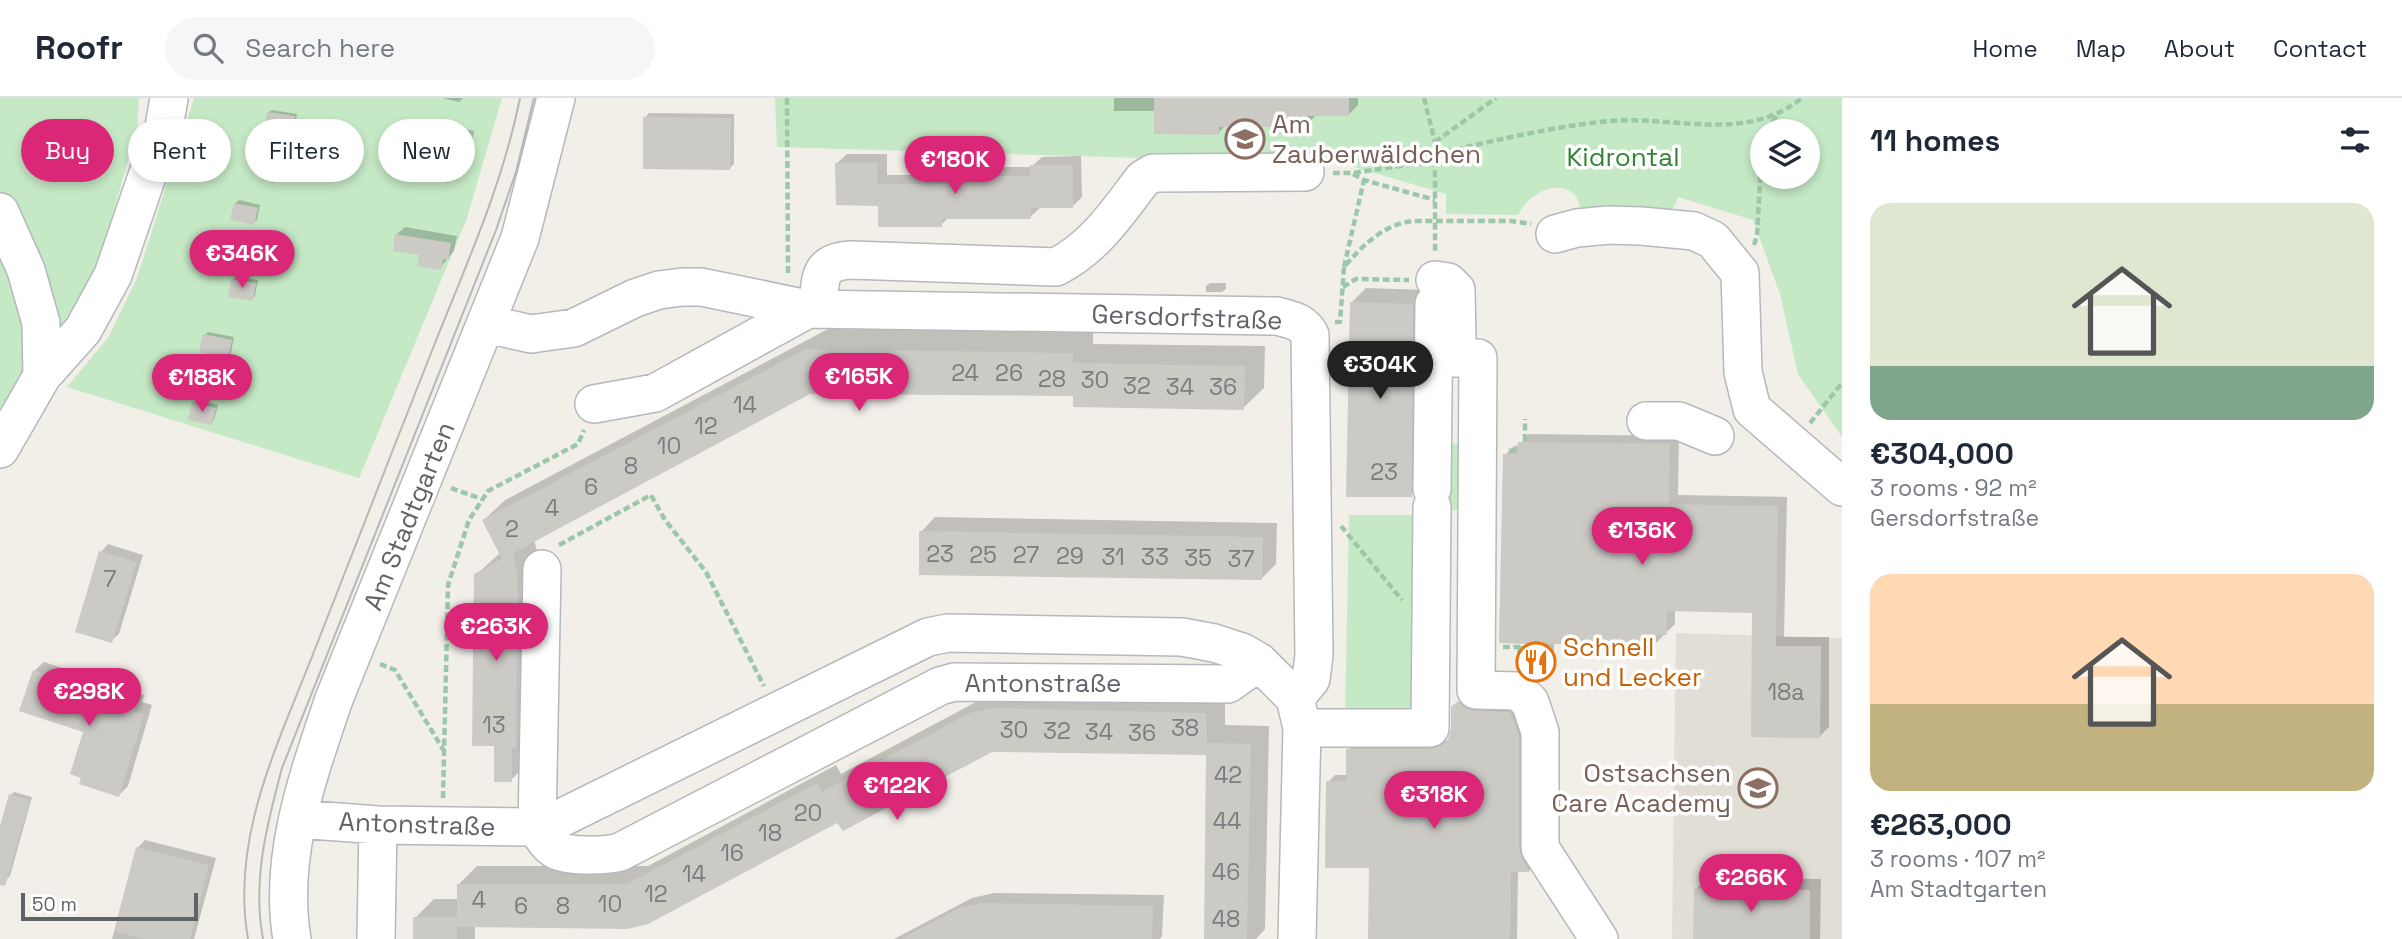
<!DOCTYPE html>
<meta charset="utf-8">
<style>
body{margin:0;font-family:"Space Grotesk",sans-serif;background:#f6f6f7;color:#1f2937;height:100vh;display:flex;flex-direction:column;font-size:26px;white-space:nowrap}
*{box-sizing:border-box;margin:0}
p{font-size:23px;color:#747a83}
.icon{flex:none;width:38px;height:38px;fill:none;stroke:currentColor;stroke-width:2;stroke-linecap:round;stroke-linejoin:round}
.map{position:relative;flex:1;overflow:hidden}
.drawer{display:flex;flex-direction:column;background:#fff;width:560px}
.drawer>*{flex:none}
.guide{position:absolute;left:21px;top:21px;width:665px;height:63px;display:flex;gap:14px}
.tools{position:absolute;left:1750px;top:21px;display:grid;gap:14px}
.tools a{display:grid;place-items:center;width:70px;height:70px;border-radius:50%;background:#fff;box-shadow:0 4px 10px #0003;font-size:35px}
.scale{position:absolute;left:21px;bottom:18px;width:177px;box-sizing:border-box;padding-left:7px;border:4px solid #5f6368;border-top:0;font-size:19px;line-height:24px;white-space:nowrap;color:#5f6368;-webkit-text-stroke:5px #fff;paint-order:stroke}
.price{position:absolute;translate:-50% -60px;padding:0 16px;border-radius:24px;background:#db2777;color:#fff;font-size:23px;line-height:46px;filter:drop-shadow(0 2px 4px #0008)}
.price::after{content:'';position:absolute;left:50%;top:42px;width:21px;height:16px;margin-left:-10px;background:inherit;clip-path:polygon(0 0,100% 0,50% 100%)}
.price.active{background:#222;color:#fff}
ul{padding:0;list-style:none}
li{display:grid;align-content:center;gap:14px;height:371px;padding:0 28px}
li span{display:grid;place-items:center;height:217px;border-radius:21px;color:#555}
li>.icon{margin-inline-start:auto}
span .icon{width:126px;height:126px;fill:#fffc;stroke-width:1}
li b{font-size:30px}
h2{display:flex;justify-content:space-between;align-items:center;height:84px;padding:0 28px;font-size:30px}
.tag{padding:0 24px;border-radius:32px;background:#fff;box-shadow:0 4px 10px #0003;font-size:24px;line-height:63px}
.tag.active{background:#db2777;color:#fff}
header{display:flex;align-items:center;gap:42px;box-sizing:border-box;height:98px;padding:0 35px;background:#fff;border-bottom:2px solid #e0e1e3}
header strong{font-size:33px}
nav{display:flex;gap:38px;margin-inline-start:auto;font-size:24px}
.search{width:490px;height:63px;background:#f6f6f7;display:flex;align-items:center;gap:18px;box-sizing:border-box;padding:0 24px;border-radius:38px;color:#747a83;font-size:26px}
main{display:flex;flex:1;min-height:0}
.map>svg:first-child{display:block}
.education{fill:#e1ded6}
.green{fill:#c5e8c5;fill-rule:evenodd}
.shadow{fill:#0003}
.building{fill:#cccac5}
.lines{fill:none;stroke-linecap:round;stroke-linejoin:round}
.minor-casing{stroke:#b5b8bc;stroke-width:40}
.path{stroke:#9cc7a9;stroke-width:4.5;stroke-dasharray:7 3.5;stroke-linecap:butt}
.minor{stroke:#fff;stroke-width:37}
.tram{stroke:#b6b7b8;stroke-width:2}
.labels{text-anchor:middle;stroke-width:7;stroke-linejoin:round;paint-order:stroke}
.number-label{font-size:23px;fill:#7a7d7f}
.education-label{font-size:26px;fill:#785e54;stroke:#fff;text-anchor:start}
.park-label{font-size:26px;fill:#348238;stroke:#fff}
.street-label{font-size:26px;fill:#5f6368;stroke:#fff}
.food-label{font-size:26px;fill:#c56008;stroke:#fff;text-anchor:start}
</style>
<header>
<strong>Roofr</strong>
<div class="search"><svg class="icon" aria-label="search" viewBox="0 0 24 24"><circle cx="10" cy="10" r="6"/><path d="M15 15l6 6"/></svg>Search here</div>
<nav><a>Home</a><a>Map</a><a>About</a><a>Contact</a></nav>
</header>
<main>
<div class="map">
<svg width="1842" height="841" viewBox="0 0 1842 841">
<rect width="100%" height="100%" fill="#f1efe8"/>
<path class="education" d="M 1676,535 L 1842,540 L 1842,841 L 1672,841 Z"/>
<path class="green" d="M 0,0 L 139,0 L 137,31 L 97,171 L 47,265 L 0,98 Z
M 194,0 L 502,0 L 467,120 L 359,380 L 67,289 L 108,240 L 137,180 Z
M 775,0 L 1842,0 L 1842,339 L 1798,276 L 1780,196 L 1753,122 L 1678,99 L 1670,119 L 1581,119 C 1582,77 1534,84 1518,117 L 1446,116 L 1446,96 L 1344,66 L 777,49 ZM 1762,33 L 1808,33 L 1808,79 L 1762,79 Z
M 0,158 C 10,182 33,251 26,275 C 22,290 7,310 0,324 Z
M 1442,345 L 1471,346 L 1470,412 L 1441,412 Z
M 1349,417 L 1427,417 L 1423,619 L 1345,622 Z"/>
<path class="shadow" d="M 442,0 L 463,0 L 459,4 Z
M 1114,0 L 1358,0 L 1358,7 L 1348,17 L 1317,16 L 1307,27 L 1226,27 L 1218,35 L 1156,13 L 1114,13 Z
M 272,12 L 297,16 L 294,33 L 291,36 L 268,15 Z
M 649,15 L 734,16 L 734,66 L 729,71 L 645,20 Z
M 459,30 L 474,33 L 470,53 L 467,56 L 456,33 Z
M 253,42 L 274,45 L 273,61 L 269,64 L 250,45 Z
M 847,56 L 887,56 L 887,77 L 969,77 L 977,69 L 1031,69 L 1042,59 L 1081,58 L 1082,99 L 1073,108 L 1040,110 L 1030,119 L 949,119 L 941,127 L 880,106 L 837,65 Z
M 239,102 L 260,107 L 257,122 L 253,125 L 235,105 Z
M 405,129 L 457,138 L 454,153 L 440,170 L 397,136 Z
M 236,179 L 258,182 L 255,198 L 252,201 L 233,182 Z
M 1210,185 L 1226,185 L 1226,191 L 1222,194 L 1206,194 L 1206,188 Z
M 1366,190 L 1427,192 L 1426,382 L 1411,397 L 1351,205 Z
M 828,231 L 1093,235 L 1093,246 L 1265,248 L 1264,290 L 1243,310 L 1075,296 L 809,294 L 534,442 L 538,456 L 531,662 L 511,682 L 496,647 L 476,477 L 501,454 L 484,422 L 505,402 Z
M 208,234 L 234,239 L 231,255 L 227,258 L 205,237 Z
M 197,302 L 218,307 L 214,322 L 211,326 L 193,305 Z
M 1529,336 L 1679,338 L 1678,397 L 1787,399 L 1784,539 L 1829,539 L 1829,629 L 1820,638 L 1754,513 L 1675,512 L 1675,526 L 1656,545 L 1554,544 L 1554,558 L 1545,567 L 1530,544 L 1505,357 L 1514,348 L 1519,348 Z
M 935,419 L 1277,425 L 1276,466 L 1261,481 L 921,434 Z
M 108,446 L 143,457 L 119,536 L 111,543 L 101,454 Z
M 44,564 L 144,597 L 142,604 L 152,607 L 128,688 L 119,697 L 83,678 L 85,633 L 34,573 Z
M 991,596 L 1225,596 L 1225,627 L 1269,628 L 1265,831 L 1256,841 L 1205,841 L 1208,655 L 992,652 L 838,722 L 647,824 L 475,828 L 475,841 L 415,841 L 415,820 L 434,801 L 458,801 L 458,787 L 477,768 L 648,768 L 836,667 L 841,676 Z
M 1466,597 L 1517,607 L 1526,629 L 1537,765 L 1530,772 L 1518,772 L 1517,841 L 1370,841 L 1370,768 L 1328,684 L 1335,677 L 1347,677 L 1348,652 L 1355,644 L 1439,644 L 1449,642 L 1453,630 L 1453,610 Z
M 14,694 L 32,699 L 10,778 L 6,782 L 0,780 L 0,734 L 11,697 Z
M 145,742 L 216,760 L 194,841 L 112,841 L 138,749 Z
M 1707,780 L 1821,781 L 1820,841 L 1695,841 L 1696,791 Z
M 994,795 L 1164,797 L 1162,838 L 1160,841 L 894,841 L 972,800 Z"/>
<path class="building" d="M 1154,0 L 1349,0 L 1349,18 L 1307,18 L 1307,29 L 1219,29 L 1219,37 L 1154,36 Z
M 267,14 L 295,18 L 291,38 L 264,34 Z
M 643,19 L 731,20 L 730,72 L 643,71 Z
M 454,32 L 472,36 L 468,58 L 450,54 Z
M 248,44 L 272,47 L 270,66 L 246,63 Z
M 835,65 L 878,65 L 878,86 L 966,86 L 966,78 L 1030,78 L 1030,67 L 1073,67 L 1073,110 L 1031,110 L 1031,121 L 942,121 L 942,129 L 878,129 L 878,108 L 836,107 Z
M 234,105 L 258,110 L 254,127 L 230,122 Z
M 395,136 L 451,145 L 448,162 L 443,161 L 441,172 L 417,168 L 419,157 L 393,153 Z
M 231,181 L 256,185 L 253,203 L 228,199 Z
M 1350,204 L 1413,206 L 1412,399 L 1346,399 Z
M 203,236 L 232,242 L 228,260 L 199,254 Z
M 806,251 L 1073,255 L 1073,265 L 1245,268 L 1244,312 L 1073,309 L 1073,298 L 810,296 L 502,461 L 482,422 Z
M 192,304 L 216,310 L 212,327 L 188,322 Z
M 1518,344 L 1670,346 L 1669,406 L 1778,408 L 1776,548 L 1821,548 L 1820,640 L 1751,639 L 1752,515 L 1667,513 L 1667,537 L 1656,537 L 1656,547 L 1546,546 L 1545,569 L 1527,568 L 1528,546 L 1499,545 L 1503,356 L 1517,356 Z
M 919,433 L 1263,439 L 1262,482 L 919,477 Z
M 99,453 L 137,464 L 112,545 L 75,534 Z
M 513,455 L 518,477 L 516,649 L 512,649 L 512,684 L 494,684 L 494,648 L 472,648 L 474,476 Z
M 33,572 L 136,606 L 134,613 L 144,616 L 119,699 L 79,686 L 81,680 L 70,676 L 83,634 L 19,613 Z
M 1458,603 L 1465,610 L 1475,613 L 1510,614 L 1519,637 L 1519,750 L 1522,761 L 1530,774 L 1511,774 L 1510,841 L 1368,841 L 1369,770 L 1325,770 L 1326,683 L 1346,683 L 1346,651 L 1430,651 L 1441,648 L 1448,641 L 1451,631 L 1451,609 Z
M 993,610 L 1206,615 L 1207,645 L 1251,646 L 1247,841 L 1204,841 L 1206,657 L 992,654 L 843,733 L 837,725 L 648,826 L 628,831 L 457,829 L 457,823 L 457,841 L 413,841 L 413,819 L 457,819 L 457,786 L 627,786 L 817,685 L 822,694 L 970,615 Z
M 9,696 L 30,702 L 5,788 L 0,787 L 0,728 Z
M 136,749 L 209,767 L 190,841 L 144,841 L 114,833 Z
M 1694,790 L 1810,792 L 1810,841 L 1693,841 Z
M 981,805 L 1153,808 L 1152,841 L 901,841 L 959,810 Z"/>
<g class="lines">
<g class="minor-casing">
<path id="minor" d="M 0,114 L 26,172 L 41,225 L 42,278
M 1555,136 L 1577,130 L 1609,127 L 1641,128 L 1694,133 L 1713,142 L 1740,175 L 1743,274 L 1752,311 L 1842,389
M 1435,182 L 1448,184 L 1456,192 L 1457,245
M 818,211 C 821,182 816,164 851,162 L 1056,169 C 1095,149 1117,115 1143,81 L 1153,75 L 1305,74
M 487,226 L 531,236 L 574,230 L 635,200 L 659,192 L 682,189 L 701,189 L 808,211 L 1277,218 C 1291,222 1303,223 1310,237 L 1314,557 L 1311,581 L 1295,600
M 1434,260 L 1478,260 L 1476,592 L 1518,593 L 1530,604 L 1540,634 L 1540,750 L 1599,841
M 594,306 L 655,295 L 808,211
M 1646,323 L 1679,323 L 1715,338
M 0,351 L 42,278 L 83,232 L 113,177 L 164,29 L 169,0
M 1432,391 L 1434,206
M 542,471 L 537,729 C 541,737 546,746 554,751 C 566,759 606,758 620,754 L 940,588 L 954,584 L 1228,586 L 1259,564
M 1302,630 L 1430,630 L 1432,409
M 298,721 L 378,727 L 537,729 L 557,722 L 928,539 L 948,535 L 1182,539 L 1214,545 L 1242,554 L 1259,564 L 1295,600 L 1302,630 L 1297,841
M 292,841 C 278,759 308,678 334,601 L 520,140 L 556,0
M 376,841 L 378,727"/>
</g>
<path class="path" d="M 787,0 L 788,178
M 1424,0 L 1435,44 L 1435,155
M 1767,33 L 1776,18
M 1435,44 L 1496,0
M 1435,56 C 1493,43 1550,29 1609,23 C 1674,17 1745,46 1802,0
M 1333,75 L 1353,75 L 1435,63
M 1353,76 L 1364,82 L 1435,102
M 1754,147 L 1757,138 L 1762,47
M 1344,169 L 1364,82
M 1343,189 L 1356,181 L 1409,182
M 1335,224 L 1340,224 L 1344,169 C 1363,147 1384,126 1413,123 L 1511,123 L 1531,126
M 1810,325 L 1842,285
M 1525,343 L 1525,321
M 1509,353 L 1519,351
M 451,390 L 482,401
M 1341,428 L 1402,502
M 559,447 L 651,397 L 665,422 L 706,474 L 764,588
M 1503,549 L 1520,549
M 1519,565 L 1520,546
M 380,566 L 395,572 L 444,653
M 443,700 L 448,487 L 469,422 L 488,393 L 578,346 L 584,332"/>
<use href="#minor" class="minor"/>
<path class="tram" d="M 248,841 C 230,739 279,644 315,551 C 354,449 395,347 435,245 C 467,165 503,85 520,0
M 263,841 C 252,783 267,726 282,670 L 496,132 L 516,74 L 534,0"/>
</g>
<defs>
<g id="school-ring" transform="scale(2.0125)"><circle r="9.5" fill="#fff" stroke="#8d6e63" stroke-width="1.5"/><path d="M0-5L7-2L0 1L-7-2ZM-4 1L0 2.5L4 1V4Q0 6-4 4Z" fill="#8d6e63"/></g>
<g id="restaurant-ring" transform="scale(2.0125)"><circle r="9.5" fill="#fff" stroke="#e8710a" stroke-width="1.5"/><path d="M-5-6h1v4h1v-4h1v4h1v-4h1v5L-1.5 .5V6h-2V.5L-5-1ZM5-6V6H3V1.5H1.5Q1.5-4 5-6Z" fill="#e8710a"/></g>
</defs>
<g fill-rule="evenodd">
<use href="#school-ring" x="1245" y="41"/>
<use href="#restaurant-ring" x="1536" y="564"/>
<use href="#school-ring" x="1758" y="690"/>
</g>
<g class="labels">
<g class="number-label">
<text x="965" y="283">24</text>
<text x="1009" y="283">26</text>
<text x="1052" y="289">28</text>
<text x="1095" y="290">30</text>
<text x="1137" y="296">32</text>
<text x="1180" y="297">34</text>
<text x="1223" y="297">36</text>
<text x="745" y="315">14</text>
<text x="706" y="336">12</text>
<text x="669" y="356">10</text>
<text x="631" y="376">8</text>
<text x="1384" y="382">23</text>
<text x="591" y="397">6</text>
<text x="552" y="418">4</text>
<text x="512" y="439">2</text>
<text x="940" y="464">23</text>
<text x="983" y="465">25</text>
<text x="1026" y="465">27</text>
<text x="1070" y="466">29</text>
<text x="1113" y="467">31</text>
<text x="1155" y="467">33</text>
<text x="1198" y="468">35</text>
<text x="1241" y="469">37</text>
<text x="110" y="489">7</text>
<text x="1786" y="602">18a</text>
<text x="494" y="635">13</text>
<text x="1185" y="638">38</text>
<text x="1014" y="640">30</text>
<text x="1057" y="641">32</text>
<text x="1099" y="642">34</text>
<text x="1142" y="643">36</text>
<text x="1228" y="685">42</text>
<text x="808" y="723">20</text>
<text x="1227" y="731">44</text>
<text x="770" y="743">18</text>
<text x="732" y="763">16</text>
<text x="1226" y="782">46</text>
<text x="694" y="784">14</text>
<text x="656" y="804">12</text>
<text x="479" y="810">4</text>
<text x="610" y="814">10</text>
<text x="521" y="816">6</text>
<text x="563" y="816">8</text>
<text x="1226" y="829">48</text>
</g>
<g class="education-label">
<text x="1272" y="35">Am<tspan x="1272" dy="30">Zauberwäldchen</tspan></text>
<text x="1731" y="684" text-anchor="end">Ostsachsen<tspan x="1731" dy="30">Care Academy</tspan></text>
</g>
<g class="park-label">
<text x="1623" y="68">Kidrontal</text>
</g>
<g class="street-label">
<text transform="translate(1187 219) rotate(2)" y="9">Gersdorfstraße</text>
<text transform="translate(409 418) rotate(-68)" y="9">Am Stadtgarten</text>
<text x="1043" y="594">Antonstraße</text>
<text transform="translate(417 726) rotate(2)" y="9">Antonstraße</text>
</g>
<g class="food-label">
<text x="1563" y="558">Schnell<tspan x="1563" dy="30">und Lecker</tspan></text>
</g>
</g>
</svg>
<div class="tools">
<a><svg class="icon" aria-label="layers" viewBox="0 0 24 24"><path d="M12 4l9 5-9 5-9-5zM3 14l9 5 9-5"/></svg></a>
</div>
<div class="scale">50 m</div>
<b class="price" style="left:955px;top:98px">€180K</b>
<b class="price" style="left:242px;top:192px">€346K</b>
<b class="price active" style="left:1380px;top:303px">€304K</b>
<b class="price" style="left:859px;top:315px">€165K</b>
<b class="price" style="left:202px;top:316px">€188K</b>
<b class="price" style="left:1642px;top:469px">€136K</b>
<b class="price" style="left:496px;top:565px">€263K</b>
<b class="price" style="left:89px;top:630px">€298K</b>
<b class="price" style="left:897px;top:724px">€122K</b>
<b class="price" style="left:1434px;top:733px">€318K</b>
<b class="price" style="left:1751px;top:816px">€266K</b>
<div class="guide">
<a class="tag active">Buy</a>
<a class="tag">Rent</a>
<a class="tag">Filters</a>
<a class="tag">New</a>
</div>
</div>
<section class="drawer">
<h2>11 homes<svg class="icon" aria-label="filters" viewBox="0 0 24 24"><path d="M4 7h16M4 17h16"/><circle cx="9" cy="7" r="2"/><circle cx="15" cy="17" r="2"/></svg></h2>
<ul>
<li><span style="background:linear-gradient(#dfe7d0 75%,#7fa58c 0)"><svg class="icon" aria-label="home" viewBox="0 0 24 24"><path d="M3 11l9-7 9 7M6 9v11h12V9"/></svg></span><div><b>€304,000</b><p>3 rooms · 92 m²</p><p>Gersdorfstraße</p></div></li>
<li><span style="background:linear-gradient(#ffd9b3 60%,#c2b280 0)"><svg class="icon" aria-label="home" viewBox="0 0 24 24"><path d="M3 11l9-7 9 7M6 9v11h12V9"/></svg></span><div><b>€263,000</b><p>3 rooms · 107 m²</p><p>Am Stadtgarten</p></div></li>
</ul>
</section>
</main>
